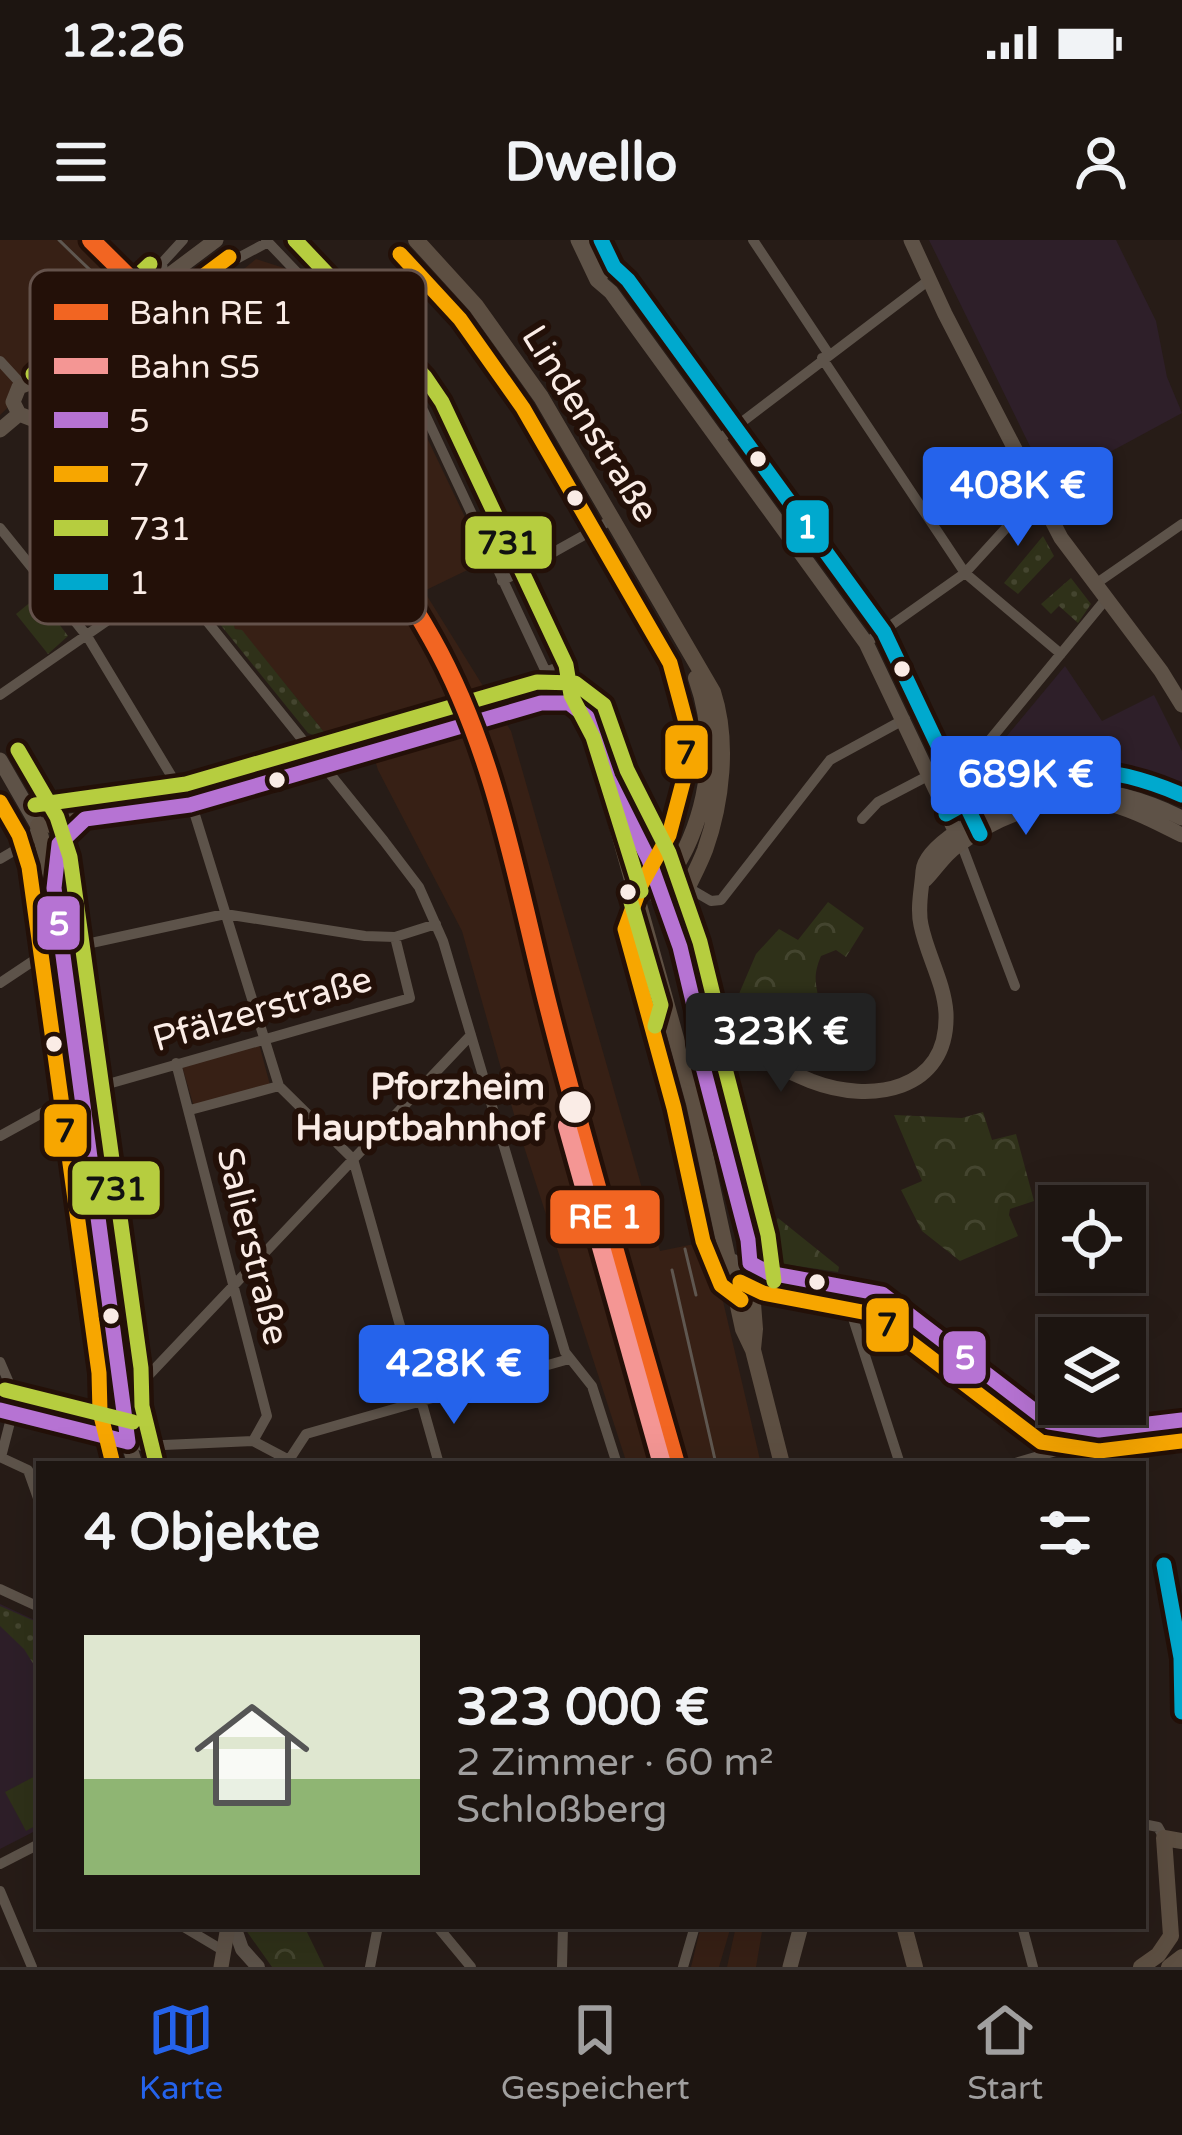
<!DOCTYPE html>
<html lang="de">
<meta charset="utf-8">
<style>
body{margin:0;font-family:"Varela Round",sans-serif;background:#2a221f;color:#f1f3f6;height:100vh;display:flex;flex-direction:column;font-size:45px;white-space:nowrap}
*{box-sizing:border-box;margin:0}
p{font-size:39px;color:#a09f9f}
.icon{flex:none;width:66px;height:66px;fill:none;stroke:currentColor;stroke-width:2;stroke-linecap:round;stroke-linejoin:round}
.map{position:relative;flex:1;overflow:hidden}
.drawer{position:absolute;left:36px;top:1221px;width:1110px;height:468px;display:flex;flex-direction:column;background:#1d1511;border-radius:0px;box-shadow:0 12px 48px #0002,0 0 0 3px #3b3431}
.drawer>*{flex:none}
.tools{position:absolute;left:1038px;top:945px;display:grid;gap:24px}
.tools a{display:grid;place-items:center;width:108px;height:108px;border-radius:0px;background:#1d1511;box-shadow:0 12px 48px #0002,0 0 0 3px #3b3431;font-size:60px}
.price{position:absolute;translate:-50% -102px;padding:0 27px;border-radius:12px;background:#2563eb;color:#fff;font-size:39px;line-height:78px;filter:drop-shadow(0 3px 6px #0008)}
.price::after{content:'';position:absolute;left:50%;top:72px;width:36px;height:27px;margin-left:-18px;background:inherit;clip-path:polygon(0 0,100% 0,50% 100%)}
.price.active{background:#222;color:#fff}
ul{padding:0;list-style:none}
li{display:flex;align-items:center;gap:36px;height:300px;padding:0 48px}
li span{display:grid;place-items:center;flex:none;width:336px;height:240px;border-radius:0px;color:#555}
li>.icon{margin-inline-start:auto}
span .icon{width:144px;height:144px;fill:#fffc;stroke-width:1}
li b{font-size:51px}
h2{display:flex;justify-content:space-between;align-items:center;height:144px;padding:0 48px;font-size:51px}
.status{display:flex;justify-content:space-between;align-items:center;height:84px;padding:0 60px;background:#1d1511;direction:ltr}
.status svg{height:33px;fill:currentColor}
header{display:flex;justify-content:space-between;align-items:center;height:156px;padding:0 48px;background:#1d1511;font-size:54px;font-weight:800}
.menu{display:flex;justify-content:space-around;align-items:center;height:168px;border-top:3px solid #3b3431;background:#1d1511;font-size:33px;color:#a09f9f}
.menu a{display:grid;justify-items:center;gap:6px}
.menu .active{color:#2563eb}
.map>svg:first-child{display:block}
.built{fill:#372015}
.education{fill:#2e1f29}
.grass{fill:url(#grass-dots)}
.forest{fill:url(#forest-crowns)}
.pitch{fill:#2f3119}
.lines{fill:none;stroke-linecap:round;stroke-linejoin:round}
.minor{stroke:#5d534a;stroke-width:10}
.tertiary{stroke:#5d534a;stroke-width:14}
.secondary{stroke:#5e5247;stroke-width:15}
.primary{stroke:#5d4f42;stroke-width:16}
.rail{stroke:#5f5750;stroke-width:3}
.bus-1-casing{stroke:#231008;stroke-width:24}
.bus-2-casing{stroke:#231008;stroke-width:24}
.bus-3-casing{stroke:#231008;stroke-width:24}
.bus-4-casing{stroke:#231008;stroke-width:24}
.bus-1{stroke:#b673d3;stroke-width:15}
.bus-2{stroke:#f7a600;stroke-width:15}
.bus-3{stroke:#b6cd3f;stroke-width:15}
.bus-4{stroke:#00a9ce;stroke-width:15}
.rail-1-casing{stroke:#231008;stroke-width:27}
.rail-2-casing{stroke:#231008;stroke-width:27}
.rail-1{stroke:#f26522;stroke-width:18}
.rail-2{stroke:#f49694;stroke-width:18}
.bus-dot{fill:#faece6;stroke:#231008;stroke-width:4.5}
.labels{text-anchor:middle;stroke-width:12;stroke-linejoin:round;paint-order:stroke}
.street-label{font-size:36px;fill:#faece6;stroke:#231008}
.stop-label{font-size:36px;font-weight:bold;fill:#faece6;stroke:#231008;text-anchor:end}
.key{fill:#231008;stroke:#64524b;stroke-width:3}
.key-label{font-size:33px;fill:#faece6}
.line-badge{stroke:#231008;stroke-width:4.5}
.badge-label{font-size:33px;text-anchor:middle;font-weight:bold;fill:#fff}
.pale-badge-label{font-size:33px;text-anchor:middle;font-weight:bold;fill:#111}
</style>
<div class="status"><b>12:26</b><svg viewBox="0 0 49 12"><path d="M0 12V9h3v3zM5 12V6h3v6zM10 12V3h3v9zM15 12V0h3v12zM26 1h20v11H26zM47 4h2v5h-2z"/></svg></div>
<header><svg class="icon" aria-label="menu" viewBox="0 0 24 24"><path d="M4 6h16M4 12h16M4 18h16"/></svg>Dwello<svg class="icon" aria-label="person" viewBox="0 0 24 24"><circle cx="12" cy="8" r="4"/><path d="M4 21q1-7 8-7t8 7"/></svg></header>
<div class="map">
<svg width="1182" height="1727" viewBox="0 0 1182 1727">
<defs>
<pattern id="grass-dots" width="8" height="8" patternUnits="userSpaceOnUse" patternTransform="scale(3)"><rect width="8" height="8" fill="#2f3119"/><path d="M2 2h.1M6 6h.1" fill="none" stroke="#44452f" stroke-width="1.8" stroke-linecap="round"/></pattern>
<pattern id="forest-crowns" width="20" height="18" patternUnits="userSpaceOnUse" patternTransform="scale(3)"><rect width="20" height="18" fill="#2f3119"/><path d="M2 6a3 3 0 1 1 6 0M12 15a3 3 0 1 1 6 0" fill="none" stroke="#44452f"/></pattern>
</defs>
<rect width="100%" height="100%" fill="#271c17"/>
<path class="built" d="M 0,0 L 103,0 L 143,39 L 0,175 Z
M 256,19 L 284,28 L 380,133 L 364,150 L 398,196 L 419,181 L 486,321 L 424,351 L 511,491 L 660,1011 L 709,1001 L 761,1224 L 627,1224 L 517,885 L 462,691 L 378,530 L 365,488 L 332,502 L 242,391 L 235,389 L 231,379 L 95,224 L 107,214 L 96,138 L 88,124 L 162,55 L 188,75 Z
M 259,804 L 270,845 L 194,867 L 182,826 Z
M 701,1686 L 731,1686 L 719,1727 L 691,1727 Z
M 736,1686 L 763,1686 L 756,1727 L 727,1727 Z"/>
<path class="education" d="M 929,0 L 1116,0 L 1156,81 L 1167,137 L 1182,173 L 1049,245 Z
M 1065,426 L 1102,481 L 1154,455 L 1182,511 L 1182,559 L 1177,562 L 1126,540 L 1082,534 L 1047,537 L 1044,532 L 1015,547 L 1005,528 L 1000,530 L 998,525 L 1002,522 L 996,509 Z
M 0,1364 L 39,1382 L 39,1589 L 0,1609 Z"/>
<path class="grass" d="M 106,210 L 107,214 L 96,225 L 232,379 L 235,389 L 242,390 L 332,502 L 308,493 L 89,222 Z
M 1043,296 L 1054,316 L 1018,354 L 1004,343 Z
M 1071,338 L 1091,364 L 1078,383 L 1059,366 L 1051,374 L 1041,364 Z
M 0,1366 L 39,1383 L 39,1433 L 24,1409 L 0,1386 Z"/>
<path class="forest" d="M 38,356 L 68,396 L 48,414 L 16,374 Z
M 828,662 L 864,688 L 846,717 L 836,710 L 821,716 C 809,744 821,752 821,779 L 807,775 L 789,815 L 727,782 L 756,714 L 779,689 L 798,700 Z
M 983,872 L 992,900 L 1016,894 L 1034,961 L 1010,969 L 1009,975 L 1018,996 L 960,1021 L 922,991 L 901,950 L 922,941 L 894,875 L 962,878 Z
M 778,978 L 839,1027 L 838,1032 L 777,1023 L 771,987 Z
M 243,1686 L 304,1686 L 324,1727 L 272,1727 Z"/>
<path class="pitch" d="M 39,1534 L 39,1584 L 26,1591 L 5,1552 Z"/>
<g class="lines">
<path class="minor" d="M 183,0 L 162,23 L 164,39 L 175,46 L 186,46 L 268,2
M 266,0 L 410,151 L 424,172 L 546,432 L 546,445
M 753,0 L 828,113
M 822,118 L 965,333 L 1061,414
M 0,121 L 22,145
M 48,169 L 68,207
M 37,179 L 69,210 L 384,601 L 419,647 L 443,701 L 565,1112 L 592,1146 L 617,1224
M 717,201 L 929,40
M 0,288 L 87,396 L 195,575 L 279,846 L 353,919 L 439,1224
M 502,341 L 613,279
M 1094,345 L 1182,284
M 866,403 L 965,333 L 1037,254
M 546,432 L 556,428 C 621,471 624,512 644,582 L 646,599
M 0,455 L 169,338
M 862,579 L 878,562 L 985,506 L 1106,359
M 961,603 L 1015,746
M 0,619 L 29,602 L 38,586
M 687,647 L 711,661 L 721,660 L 830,520 L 905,479
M 0,743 L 45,713 L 225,674 L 365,696 L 395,697 L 436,684
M 176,823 L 267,1176 L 253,1201
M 190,870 L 279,846
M 0,896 L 80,852 L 410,758 L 395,697
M 734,1019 C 747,1057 805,1053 838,1057 L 849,1066 L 900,1224
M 750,1023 L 769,1033 L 852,1047
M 0,1122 L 16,1159 L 1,1217
M 120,1131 L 146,1138 L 471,795
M 128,1202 L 142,1206 L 253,1201 L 289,1220
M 0,1217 L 28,1230 L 39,1261
M 289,1220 L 306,1194 L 569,1119
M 1012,1224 L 1056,1211
M 0,1349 L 39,1367
M 1143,1584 L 1158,1587 L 1164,1598
M 0,1624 L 39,1604
M 0,1651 L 32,1727
M 182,1686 L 224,1711
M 437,1686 L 471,1727
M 1022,1686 L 1033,1727
M 370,1727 L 378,1686
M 562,1727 L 563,1686
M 683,1727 L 695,1686"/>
<path class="tertiary" d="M 234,1686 L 242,1709 L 258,1727"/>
<path class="secondary" d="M 578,0 L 597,40 L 611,52 L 866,403 L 961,603
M 591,0 L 604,32
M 911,0 L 945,74 L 1061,298 L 1161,431 L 1182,465
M 47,149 L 164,39 L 216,0
M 19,174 L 13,162 L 19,147 L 32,142 L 47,149
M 19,174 L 32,179 L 45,174 L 51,163 L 47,149
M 0,190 L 19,174
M 0,520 L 38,586
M 925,640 C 936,629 944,615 957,606 C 997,576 1055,553 1105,563 C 1132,569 1157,583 1182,595
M 695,770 C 713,798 780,828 811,841 C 870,864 949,852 946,773 C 944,742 927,715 921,685 C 917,667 922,648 923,631 C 924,615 946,599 958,591 C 1035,539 1101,538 1182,578
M 128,1202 L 135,1224
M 221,1727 L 228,1686
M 790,1727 L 801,1686"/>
<path class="primary" d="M 416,0 L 476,66 L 541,157 L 713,452 C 729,501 722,562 705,610 C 690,649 672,662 680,707
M 617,550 L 646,611 L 680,707 L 695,770 L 697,804 L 748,1000 L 755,1089 L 753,1109
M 658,658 C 666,640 678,625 686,608 C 711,555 716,494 696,438
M 0,1170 L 128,1202 L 54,648 L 38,586 L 190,565 L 554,461 C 597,467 607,519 609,557 L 694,863 L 743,1089 L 753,1110 L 782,1224
M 904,1686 L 915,1727
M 1141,1727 L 1158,1715 L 1171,1696 L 1164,1598 L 1182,1601
M 1169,1727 L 1182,1717"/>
<path class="rail" d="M 59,0 C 163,103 282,194 368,314
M 685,1009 L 696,1055
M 672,1030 L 716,1224"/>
<g class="bus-1-casing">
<path id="bus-1" d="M 750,1023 L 769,1033 L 882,1054 L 1049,1182 L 1099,1190 L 1182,1180
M 0,1170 L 128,1202
M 128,1202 L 54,648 L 59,604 L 85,579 L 190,565 L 541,463 L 569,463 L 587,477 L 608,538 L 649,620 L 680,707 L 695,770 L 697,804 L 748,1000 L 750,1023"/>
</g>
<g class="bus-2-casing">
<path id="bus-2" d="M 400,14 L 460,79 L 523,168 L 670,423 L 687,486 L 686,531 L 669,595 L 641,645 L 625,689 L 674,868 L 703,1001 L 721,1045 L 741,1060
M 61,164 L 178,55 L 229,17
M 0,562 L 19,595 L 29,627 L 99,1133 L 100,1172 L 113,1224
M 740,1042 L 763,1053 L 873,1074 L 1041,1202 L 1099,1211 L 1182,1201"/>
</g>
<g class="bus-3-casing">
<path id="bus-3" d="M 295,0 L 425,137 L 442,162 L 566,425 L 571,455 L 593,497 L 641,651
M 33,134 L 150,24
M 18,510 L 57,577 L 70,617 L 141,1128 L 142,1166 L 155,1219
M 35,565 L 186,544 L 537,442 L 575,443 L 604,465 L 627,530 L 669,613 L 700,702 L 716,767 L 718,801 L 768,995 L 774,1041
M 628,652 L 661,765 L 655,786
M 5,1150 L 133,1182"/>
</g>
<g class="bus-4-casing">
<path id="bus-4" d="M 601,0 L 614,27 L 628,40 L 884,392 L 980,594
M 946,574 C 1031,525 1090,515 1182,555
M 1164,1325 L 1181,1418 L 1182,1472"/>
</g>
<use href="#bus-1" class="bus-1"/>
<use href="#bus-2" class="bus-2"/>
<use href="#bus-3" class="bus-3"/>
<use href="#bus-4" class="bus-4"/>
<g class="rail-1-casing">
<path id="rail-1" d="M 91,0 C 215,123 346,245 432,399 C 496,513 517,644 549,769 C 588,922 633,1073 676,1224"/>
</g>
<g class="rail-2-casing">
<path id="rail-2" d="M 567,886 L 662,1224"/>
</g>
<use href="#rail-1" class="rail-1"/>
<use href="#rail-2" class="rail-2"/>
</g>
<g class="bus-dot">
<circle cx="758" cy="219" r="10"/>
<circle cx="575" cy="258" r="10"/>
<circle cx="902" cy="429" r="10"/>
<circle cx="277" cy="540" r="10"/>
<circle cx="628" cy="652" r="10"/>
<circle cx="54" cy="804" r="10"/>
<circle cx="575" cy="867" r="18"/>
<circle cx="817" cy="1042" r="10"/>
<circle cx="111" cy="1076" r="10"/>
</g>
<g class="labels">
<g class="street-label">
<text transform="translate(591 183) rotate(58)" y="13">Lindenstraße</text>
<text transform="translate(262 768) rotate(-16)" y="13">Pfälzerstraße</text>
<text transform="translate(254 1006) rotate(76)" y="13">Salierstraße</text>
</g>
<g class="stop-label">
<text x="545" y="859">Pforzheim<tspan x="545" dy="41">Hauptbahnhof</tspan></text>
</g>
</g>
<rect x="30" y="30" width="396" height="354" rx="18" class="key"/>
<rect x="54" y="64" width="54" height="16" fill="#f26522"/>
<rect x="54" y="118" width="54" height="16" fill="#f49694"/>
<rect x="54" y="172" width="54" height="16" fill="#b673d3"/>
<rect x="54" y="226" width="54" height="16" fill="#f7a600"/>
<rect x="54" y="280" width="54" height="16" fill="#b6cd3f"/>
<rect x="54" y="334" width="54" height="16" fill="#00a9ce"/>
<g class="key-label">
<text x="129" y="84">Bahn RE 1</text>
<text x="129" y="138">Bahn S5</text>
<text x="129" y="192">5</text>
<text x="129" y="246">7</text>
<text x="129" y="300">731</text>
<text x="129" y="354">1</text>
</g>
<g class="line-badge">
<rect x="784" y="258" width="47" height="57" rx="12" fill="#00a9ce"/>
<rect x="463" y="274" width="91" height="57" rx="12" fill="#b6cd3f"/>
<rect x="663" y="483" width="47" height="58" rx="12" fill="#f7a600"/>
<rect x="35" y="654" width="47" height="58" rx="12" fill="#b673d3"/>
<rect x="42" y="862" width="47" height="57" rx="12" fill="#f7a600"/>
<rect x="70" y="919" width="92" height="58" rx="12" fill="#b6cd3f"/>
<rect x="548" y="948" width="114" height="58" rx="12" fill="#f26522"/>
<rect x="864" y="1056" width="47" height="58" rx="12" fill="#f7a600"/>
<rect x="941" y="1089" width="47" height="57" rx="12" fill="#b673d3"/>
</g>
<g class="badge-label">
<text x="807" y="298">1</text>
<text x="59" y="695">5</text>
<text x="605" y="988">RE 1</text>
<text x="965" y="1129">5</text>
</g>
<g class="pale-badge-label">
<text x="508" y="314">731</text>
<text x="686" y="524">7</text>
<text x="65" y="902">7</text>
<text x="116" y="960">731</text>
<text x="887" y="1096">7</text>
</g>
</svg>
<div class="tools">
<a><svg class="icon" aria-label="locate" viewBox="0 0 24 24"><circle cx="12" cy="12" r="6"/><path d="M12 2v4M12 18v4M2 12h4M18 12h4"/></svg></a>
<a><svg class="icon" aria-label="layers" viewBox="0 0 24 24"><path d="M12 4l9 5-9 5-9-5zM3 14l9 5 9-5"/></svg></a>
</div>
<b class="price" style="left:1018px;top:309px">408K €</b>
<b class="price" style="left:1026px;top:598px">689K €</b>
<b class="price active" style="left:781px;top:855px">323K €</b>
<b class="price" style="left:454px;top:1187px">428K €</b>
<section class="drawer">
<h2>4 Objekte<svg class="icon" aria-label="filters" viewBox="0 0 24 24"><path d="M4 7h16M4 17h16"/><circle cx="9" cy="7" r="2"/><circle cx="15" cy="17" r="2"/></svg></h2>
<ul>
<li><span style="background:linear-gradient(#dfe7d0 60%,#8fb573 0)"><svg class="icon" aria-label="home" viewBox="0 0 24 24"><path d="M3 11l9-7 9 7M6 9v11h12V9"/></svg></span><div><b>323 000 €</b><p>2 Zimmer · 60 m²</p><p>Schloßberg</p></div></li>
</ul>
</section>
</div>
<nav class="menu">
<a class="active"><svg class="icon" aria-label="map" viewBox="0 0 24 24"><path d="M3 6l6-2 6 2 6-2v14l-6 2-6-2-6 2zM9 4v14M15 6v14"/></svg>Karte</a>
<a><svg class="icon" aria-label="saved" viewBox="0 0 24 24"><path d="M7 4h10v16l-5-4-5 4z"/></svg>Gespeichert</a>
<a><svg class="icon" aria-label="home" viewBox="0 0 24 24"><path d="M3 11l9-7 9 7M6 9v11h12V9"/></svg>Start</a>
</nav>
